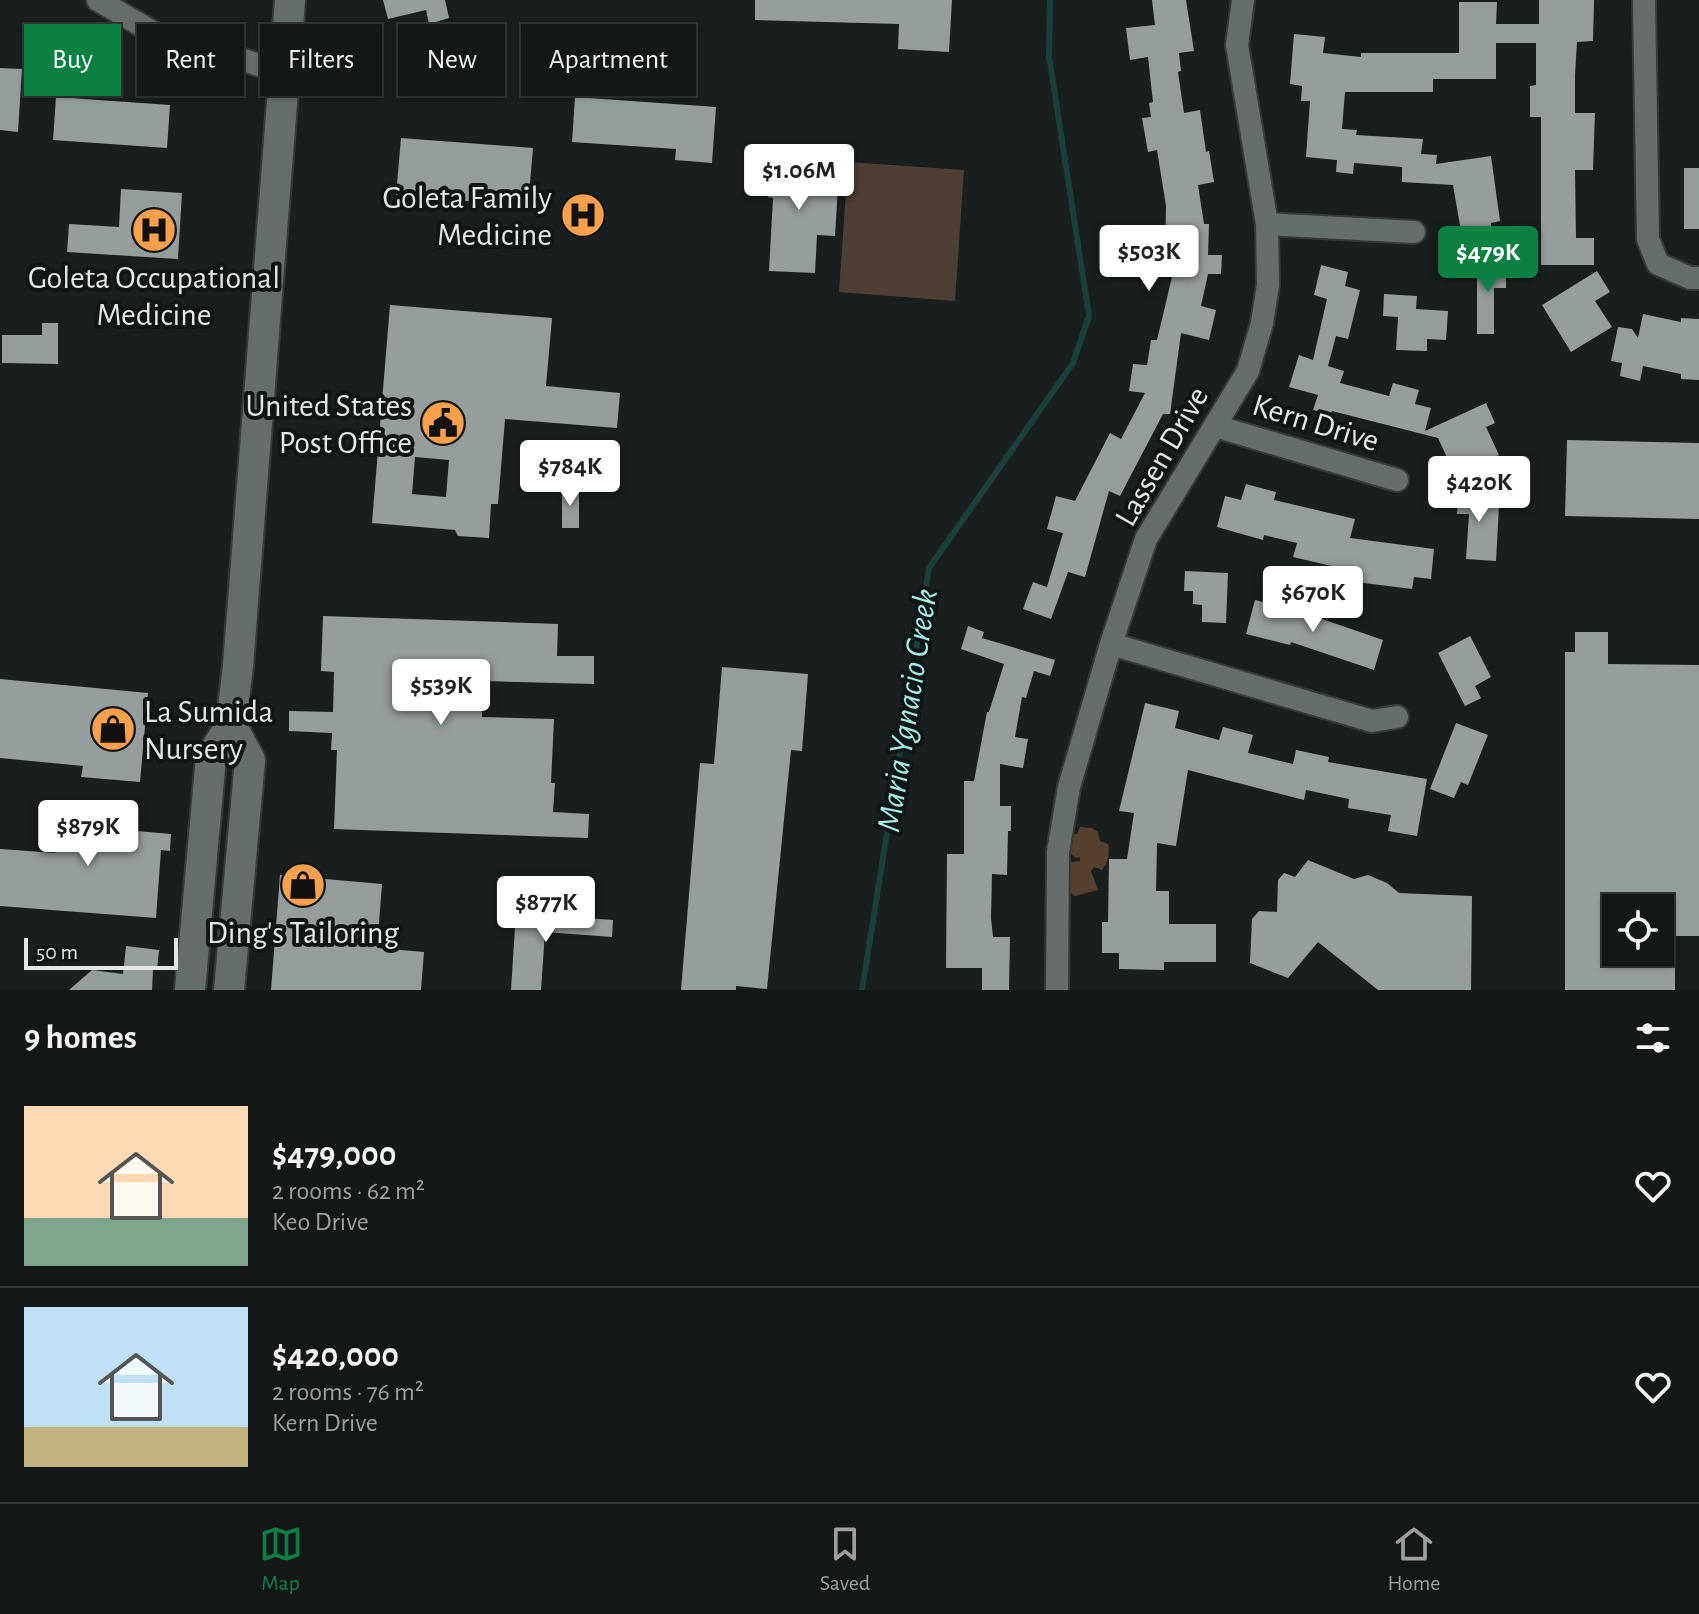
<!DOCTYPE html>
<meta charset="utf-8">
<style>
body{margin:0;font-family:"Alegreya Sans",sans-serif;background:#1c2020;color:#f1f3f6;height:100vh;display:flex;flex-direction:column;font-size:30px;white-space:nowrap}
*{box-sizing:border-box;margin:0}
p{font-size:26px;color:#9d9fa1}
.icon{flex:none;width:44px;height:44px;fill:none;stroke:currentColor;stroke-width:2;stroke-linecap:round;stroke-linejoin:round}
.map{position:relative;height:990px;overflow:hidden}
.side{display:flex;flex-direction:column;background:#131717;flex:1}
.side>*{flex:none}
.top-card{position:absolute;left:24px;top:24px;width:800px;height:72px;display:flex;gap:16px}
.buttons{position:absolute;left:1602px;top:894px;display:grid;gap:16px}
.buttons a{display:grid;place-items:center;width:72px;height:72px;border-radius:0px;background:#131717;box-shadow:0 2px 6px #0004,0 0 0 2px #323636;font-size:40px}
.scale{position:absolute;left:24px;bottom:20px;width:154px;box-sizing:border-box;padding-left:8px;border:4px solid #e3e7e7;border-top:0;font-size:22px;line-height:28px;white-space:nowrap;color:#e3e7e7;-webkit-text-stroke:6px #101616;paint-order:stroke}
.price{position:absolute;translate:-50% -68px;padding:0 18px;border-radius:8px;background:#fff;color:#222;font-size:26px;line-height:52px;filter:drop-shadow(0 2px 4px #0008)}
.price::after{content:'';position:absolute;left:50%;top:48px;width:24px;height:18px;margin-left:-12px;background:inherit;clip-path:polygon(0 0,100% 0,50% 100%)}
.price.active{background:#0b8043;color:#fff}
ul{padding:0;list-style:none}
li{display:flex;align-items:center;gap:24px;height:200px;padding:0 24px}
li+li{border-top:2px solid #323636}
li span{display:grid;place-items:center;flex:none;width:224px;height:160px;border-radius:0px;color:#555}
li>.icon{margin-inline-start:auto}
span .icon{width:96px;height:96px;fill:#fffc;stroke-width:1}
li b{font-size:34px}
h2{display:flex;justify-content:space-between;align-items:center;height:96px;padding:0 24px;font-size:34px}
.pill{padding:0 28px;border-radius:0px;background:#131717;box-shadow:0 2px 6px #0004,0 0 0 2px #323636;font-size:28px;line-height:72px}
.pill.active{background:#0b8043;color:#fff}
.tabs{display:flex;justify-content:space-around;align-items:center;height:112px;border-top:2px solid #323636;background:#131717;font-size:22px;color:#9d9fa1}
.tabs a{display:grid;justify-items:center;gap:4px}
.tabs .active{color:#0b8043}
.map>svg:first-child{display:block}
.green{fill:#4d3f33}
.forest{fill:#57412e}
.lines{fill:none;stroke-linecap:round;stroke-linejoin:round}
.stream{stroke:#193e3c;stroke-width:6}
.building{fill:#969e9d;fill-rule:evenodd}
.minor-casing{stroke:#363a3a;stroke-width:26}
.secondary-casing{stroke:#363a3a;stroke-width:34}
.minor{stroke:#666d6d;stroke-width:22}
.secondary{stroke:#666d6d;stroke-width:30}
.labels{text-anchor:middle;stroke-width:8;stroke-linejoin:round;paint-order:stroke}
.poi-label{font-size:32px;fill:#e3e7e7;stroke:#101616;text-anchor:end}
.street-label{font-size:32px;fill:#e3e7e7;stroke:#101616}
.water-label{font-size:34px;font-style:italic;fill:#a4ede9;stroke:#101616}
</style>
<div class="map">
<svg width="1699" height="990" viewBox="0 0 1699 990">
<rect width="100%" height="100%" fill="#191f1f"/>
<path class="green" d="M 848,162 L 964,170 L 955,301 L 839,292 Z"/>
<path class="forest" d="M 1080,827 L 1092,828 L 1098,832 L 1100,841 L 1108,844 C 1110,851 1108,864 1102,870 L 1094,867 L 1091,871 L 1098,890 L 1075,896 L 1063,888 L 1066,863 L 1080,861 L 1080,857 L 1076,858 L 1066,850 L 1072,834 L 1077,834 Z"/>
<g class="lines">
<path class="stream" d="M 862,990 L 929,568 L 1073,363 L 1089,316 L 1049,56 L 1050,0"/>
</g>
<path class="building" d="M 383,0 L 445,0 L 449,18 L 429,24 L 426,10 L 388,19 Z
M 755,0 L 952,0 L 949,52 L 898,49 L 899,24 L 755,20 Z
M 1152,0 L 1186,0 L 1194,51 L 1179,53 L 1181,71 L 1178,72 L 1184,113 L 1200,110 L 1206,152 L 1209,151 L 1214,182 L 1198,185 L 1204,224 L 1209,224 L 1208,255 L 1222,255 L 1221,274 L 1208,274 L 1201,306 L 1216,310 L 1209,340 L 1181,333 L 1170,414 L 1163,414 L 1120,496 L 1109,491 L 1085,577 L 1068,572 L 1051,619 L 1023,609 L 1033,582 L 1047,587 L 1063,533 L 1047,529 L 1056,496 L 1075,501 L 1110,433 L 1121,439 L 1145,393 L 1129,391 L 1133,364 L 1147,365 L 1151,340 L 1157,340 L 1178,252 L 1165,252 L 1166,206 L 1157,150 L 1148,152 L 1142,118 L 1151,117 L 1149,103 L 1153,102 L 1148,57 L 1130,60 L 1126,28 L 1155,25 Z
M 1539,0 L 1594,0 L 1593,41 L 1577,42 L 1575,75 L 1575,113 L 1595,113 L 1593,170 L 1575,170 L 1576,238 L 1594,238 L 1594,265 L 1541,265 L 1541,117 L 1530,117 L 1530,86 L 1536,85 L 1536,43 L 1496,43 L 1496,79 L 1433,79 L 1433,92 L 1345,92 L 1342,129 L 1357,130 L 1356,135 L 1423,139 L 1421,154 L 1437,155 L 1436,164 L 1491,156 L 1500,221 L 1491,223 L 1491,237 L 1462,237 L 1453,185 L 1402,182 L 1402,167 L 1354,163 L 1353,174 L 1336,172 L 1337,160 L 1306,157 L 1310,101 L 1301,101 L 1302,86 L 1290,84 L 1294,34 L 1325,37 L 1323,53 L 1361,57 L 1361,53 L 1459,53 L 1459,2 L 1497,2 L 1496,24 L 1539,24 Z
M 0,68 L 22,69 L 18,132 L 0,130 Z
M 56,97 L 170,105 L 167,148 L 53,140 Z
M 575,97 L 716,107 L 712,163 L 675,160 L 676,149 L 572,142 Z
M 401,138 L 533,148 L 528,206 L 396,195 Z
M 770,155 L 824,158 L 823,185 L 838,186 L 835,236 L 817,235 L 815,273 L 769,271 L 773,198 L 768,197 Z
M 1684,168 L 1699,168 L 1699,229 L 1684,229 Z
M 121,189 L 182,193 L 178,259 L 67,252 L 69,224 L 119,227 Z
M 1477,263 L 1506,263 L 1506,288 L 1494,288 L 1494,334 L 1477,334 Z
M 1321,265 L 1348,272 L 1345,286 L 1360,290 L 1348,339 L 1336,336 L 1328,366 L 1344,371 L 1340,383 L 1389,396 L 1393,383 L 1419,390 L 1415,404 L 1431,408 L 1425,431 L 1486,403 L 1495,423 L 1486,427 L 1499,455 L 1455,475 L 1438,438 L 1332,411 L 1331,415 L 1313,410 L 1318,395 L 1289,387 L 1299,355 L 1313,360 L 1327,299 L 1314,295 Z
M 1597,271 L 1610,292 L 1595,301 L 1612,327 L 1571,352 L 1542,305 Z
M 1384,294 L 1417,296 L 1416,309 L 1448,311 L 1446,340 L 1427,339 L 1427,351 L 1396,350 L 1398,317 L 1383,316 Z
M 390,305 L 552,318 L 546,386 L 620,393 L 617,428 L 505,419 L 498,504 L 491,504 L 489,538 L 458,536 L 455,530 L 372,523 ZM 415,457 L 449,460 L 446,497 L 412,494 Z
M 1643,314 L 1681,322 L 1681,318 L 1699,319 L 1699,380 L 1681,379 L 1681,374 L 1643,366 L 1640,381 L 1620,376 L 1622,363 L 1611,361 L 1618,327 L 1632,329 L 1638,338 Z
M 42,323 L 58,323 L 58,364 L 2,363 L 2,335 L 42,335 Z
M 1567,440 L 1699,443 L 1699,519 L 1565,516 Z
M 1246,484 L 1276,492 L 1274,500 L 1355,519 L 1350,538 L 1434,549 L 1431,579 L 1414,577 L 1412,589 L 1356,582 L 1357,572 L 1293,557 L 1297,543 L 1264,535 L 1263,540 L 1217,527 L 1225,496 L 1241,500 Z
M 1459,487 L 1485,489 L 1484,506 L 1499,507 L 1496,561 L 1466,559 L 1469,514 L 1457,514 Z
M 562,489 L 579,489 L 579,528 L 562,528 Z
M 1185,571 L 1228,573 L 1226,623 L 1202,622 L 1202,605 L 1193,604 L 1193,591 L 1184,591 Z
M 1255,600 L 1299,611 L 1383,640 L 1374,670 L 1291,642 L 1290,645 L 1246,634 Z
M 323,616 L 558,624 L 557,656 L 594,656 L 594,684 L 483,681 L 482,717 L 554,719 L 551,783 L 555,783 L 553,812 L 589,814 L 588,838 L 334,829 L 337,750 L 331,750 L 332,733 L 289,731 L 289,711 L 333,712 L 334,672 L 321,671 Z
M 968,626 L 984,632 L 982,638 L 1055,660 L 1050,676 L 1034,671 L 1026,698 L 1022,697 L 1015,737 L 1028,739 L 1023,768 L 1000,764 L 1000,806 L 1011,806 L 1011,831 L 1008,831 L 1007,875 L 992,874 L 991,918 L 993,937 L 1010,937 L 1009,990 L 982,990 L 982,968 L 946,968 L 947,854 L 964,854 L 964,781 L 974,781 L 987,712 L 989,712 L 1004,664 L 961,649 Z
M 1575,632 L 1608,632 L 1608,664 L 1699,665 L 1699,936 L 1660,936 L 1660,908 L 1616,908 L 1616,952 L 1675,952 L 1675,990 L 1565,990 L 1565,652 L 1575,652 Z
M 1470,636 L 1491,677 L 1475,686 L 1481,698 L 1465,706 L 1438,653 Z
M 722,667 L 808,674 L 802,751 L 791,750 L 767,989 L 736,986 L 736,990 L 681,990 L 700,763 L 714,764 Z
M 0,679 L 148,693 L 140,782 L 81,777 L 83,766 L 0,758 Z
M 1145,703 L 1179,711 L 1175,728 L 1219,740 L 1223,727 L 1253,735 L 1248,753 L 1293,764 L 1296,750 L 1329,757 L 1328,762 L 1427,779 L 1417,836 L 1388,831 L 1391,815 L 1348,808 L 1349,799 L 1306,790 L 1304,800 L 1188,770 L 1176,846 L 1157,843 L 1156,891 L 1169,891 L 1169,924 L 1216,924 L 1216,962 L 1164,962 L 1164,970 L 1119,969 L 1119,953 L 1102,953 L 1102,922 L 1108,922 L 1109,859 L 1127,859 L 1134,813 L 1119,811 Z
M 1456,723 L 1488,735 L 1468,785 L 1461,782 L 1454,798 L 1430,789 Z
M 58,809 L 137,815 L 136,831 L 171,834 L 170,851 L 161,850 L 156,918 L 0,906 L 0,849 L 55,853 Z
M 1308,860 L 1354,879 L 1368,875 L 1387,883 L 1399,893 L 1472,896 L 1471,990 L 1378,990 L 1318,942 L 1288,978 L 1250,963 L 1252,919 L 1259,911 L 1277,912 L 1278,880 L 1284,873 L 1295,877 Z
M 280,875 L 382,884 L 377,948 L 424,952 L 421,990 L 271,990 Z
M 526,914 L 613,920 L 612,937 L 545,932 L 541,990 L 511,990 L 515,927 L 525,927 Z
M 126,946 L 159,950 L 157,970 L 153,970 L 152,990 L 69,990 L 92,970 L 123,974 Z"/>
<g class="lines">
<g class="minor-casing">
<path id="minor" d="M 98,0 L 185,51 L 241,59 L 285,74
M 1644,0 L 1648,239 L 1658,264 L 1690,278 L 1699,278
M 1267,224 L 1414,232
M 1215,426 L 1397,480
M 1111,644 L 1372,721 L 1397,717
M 1057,990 L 1058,852 L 1069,787 L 1111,644 L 1146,539 L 1248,371 L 1262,323 L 1268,285 L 1267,224 L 1237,45 L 1243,0"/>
</g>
<g class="secondary-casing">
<path id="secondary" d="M 190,990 L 211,757 L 231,725 L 238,666 L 290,0
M 229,990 L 250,760 L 231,725"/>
</g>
<use href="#minor" class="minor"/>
<use href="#secondary" class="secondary"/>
</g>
<defs>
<g id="hospital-disc" transform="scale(2.3)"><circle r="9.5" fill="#f9a04c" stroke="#101616"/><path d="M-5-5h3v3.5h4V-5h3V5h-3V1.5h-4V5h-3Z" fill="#111"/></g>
<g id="civic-disc" transform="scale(2.3)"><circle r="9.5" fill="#f9a04c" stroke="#101616"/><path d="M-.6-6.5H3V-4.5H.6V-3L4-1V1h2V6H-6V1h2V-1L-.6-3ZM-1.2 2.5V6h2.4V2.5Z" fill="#111"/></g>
<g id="shop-disc" transform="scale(2.3)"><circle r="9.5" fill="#f9a04c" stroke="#101616"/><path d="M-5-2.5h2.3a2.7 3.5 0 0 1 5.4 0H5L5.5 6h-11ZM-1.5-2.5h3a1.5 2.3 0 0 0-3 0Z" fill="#111"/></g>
</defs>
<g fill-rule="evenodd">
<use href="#hospital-disc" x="583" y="215"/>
<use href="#hospital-disc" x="154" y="230"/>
<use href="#civic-disc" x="443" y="423"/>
<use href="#shop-disc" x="113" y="729"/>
<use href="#shop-disc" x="303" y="885"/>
</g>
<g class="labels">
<g class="poi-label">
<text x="552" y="208">Goleta Family<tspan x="552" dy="37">Medicine</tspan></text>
<text x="154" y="288" text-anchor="middle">Goleta Occupational<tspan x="154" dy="37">Medicine</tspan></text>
<text x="412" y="416">United States<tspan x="412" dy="37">Post Office</tspan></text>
<text x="144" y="722" text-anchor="start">La Sumida<tspan x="144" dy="37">Nursery</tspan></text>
<text x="303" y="943" text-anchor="middle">Ding's Tailoring</text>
</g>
<g class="street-label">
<text transform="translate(1316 422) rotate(17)" y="11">Kern Drive</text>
<text transform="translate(1161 456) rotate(-60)" y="11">Lassen Drive</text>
</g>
<g class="water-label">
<text transform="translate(906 710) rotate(-81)" y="12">Maria Ygnacio Creek</text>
</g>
</g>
</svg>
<div class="buttons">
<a><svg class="icon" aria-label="locate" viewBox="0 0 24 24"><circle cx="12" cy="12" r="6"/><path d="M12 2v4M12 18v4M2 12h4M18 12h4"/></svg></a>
</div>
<div class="scale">50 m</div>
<b class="price" style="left:799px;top:212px">$1.06M</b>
<b class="price" style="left:1149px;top:293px">$503K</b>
<b class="price active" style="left:1488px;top:294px">$479K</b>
<b class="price" style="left:570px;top:508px">$784K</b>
<b class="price" style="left:1479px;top:524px">$420K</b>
<b class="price" style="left:1313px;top:634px">$670K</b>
<b class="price" style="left:441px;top:727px">$539K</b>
<b class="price" style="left:88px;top:868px">$879K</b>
<b class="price" style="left:546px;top:944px">$877K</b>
<div class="top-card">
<a class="pill active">Buy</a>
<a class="pill">Rent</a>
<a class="pill">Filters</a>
<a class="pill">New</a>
<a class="pill">Apartment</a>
</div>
</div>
<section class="side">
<h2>9 homes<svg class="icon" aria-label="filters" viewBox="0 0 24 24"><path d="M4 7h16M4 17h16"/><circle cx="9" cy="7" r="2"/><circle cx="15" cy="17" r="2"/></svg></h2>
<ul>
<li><span style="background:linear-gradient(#ffd9b3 70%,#7fa58c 0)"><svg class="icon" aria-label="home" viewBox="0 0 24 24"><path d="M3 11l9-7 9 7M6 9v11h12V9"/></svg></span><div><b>$479,000</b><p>2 rooms · 62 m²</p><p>Keo Drive</p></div><svg class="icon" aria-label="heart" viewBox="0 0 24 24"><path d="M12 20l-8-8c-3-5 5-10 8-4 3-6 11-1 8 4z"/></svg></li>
<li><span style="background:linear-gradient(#bfe0f5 75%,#c2b280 0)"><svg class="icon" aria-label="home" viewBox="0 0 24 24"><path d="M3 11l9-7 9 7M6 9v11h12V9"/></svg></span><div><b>$420,000</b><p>2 rooms · 76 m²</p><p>Kern Drive</p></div><svg class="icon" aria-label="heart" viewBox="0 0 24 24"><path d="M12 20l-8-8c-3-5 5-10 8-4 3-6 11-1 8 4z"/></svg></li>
</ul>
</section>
<nav class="tabs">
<a class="active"><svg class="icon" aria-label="map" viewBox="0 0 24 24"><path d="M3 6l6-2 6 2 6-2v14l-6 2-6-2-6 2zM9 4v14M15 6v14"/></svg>Map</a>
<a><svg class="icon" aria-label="saved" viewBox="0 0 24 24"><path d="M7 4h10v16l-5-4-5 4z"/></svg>Saved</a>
<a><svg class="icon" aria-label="home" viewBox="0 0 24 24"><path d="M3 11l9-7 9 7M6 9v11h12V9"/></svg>Home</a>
</nav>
